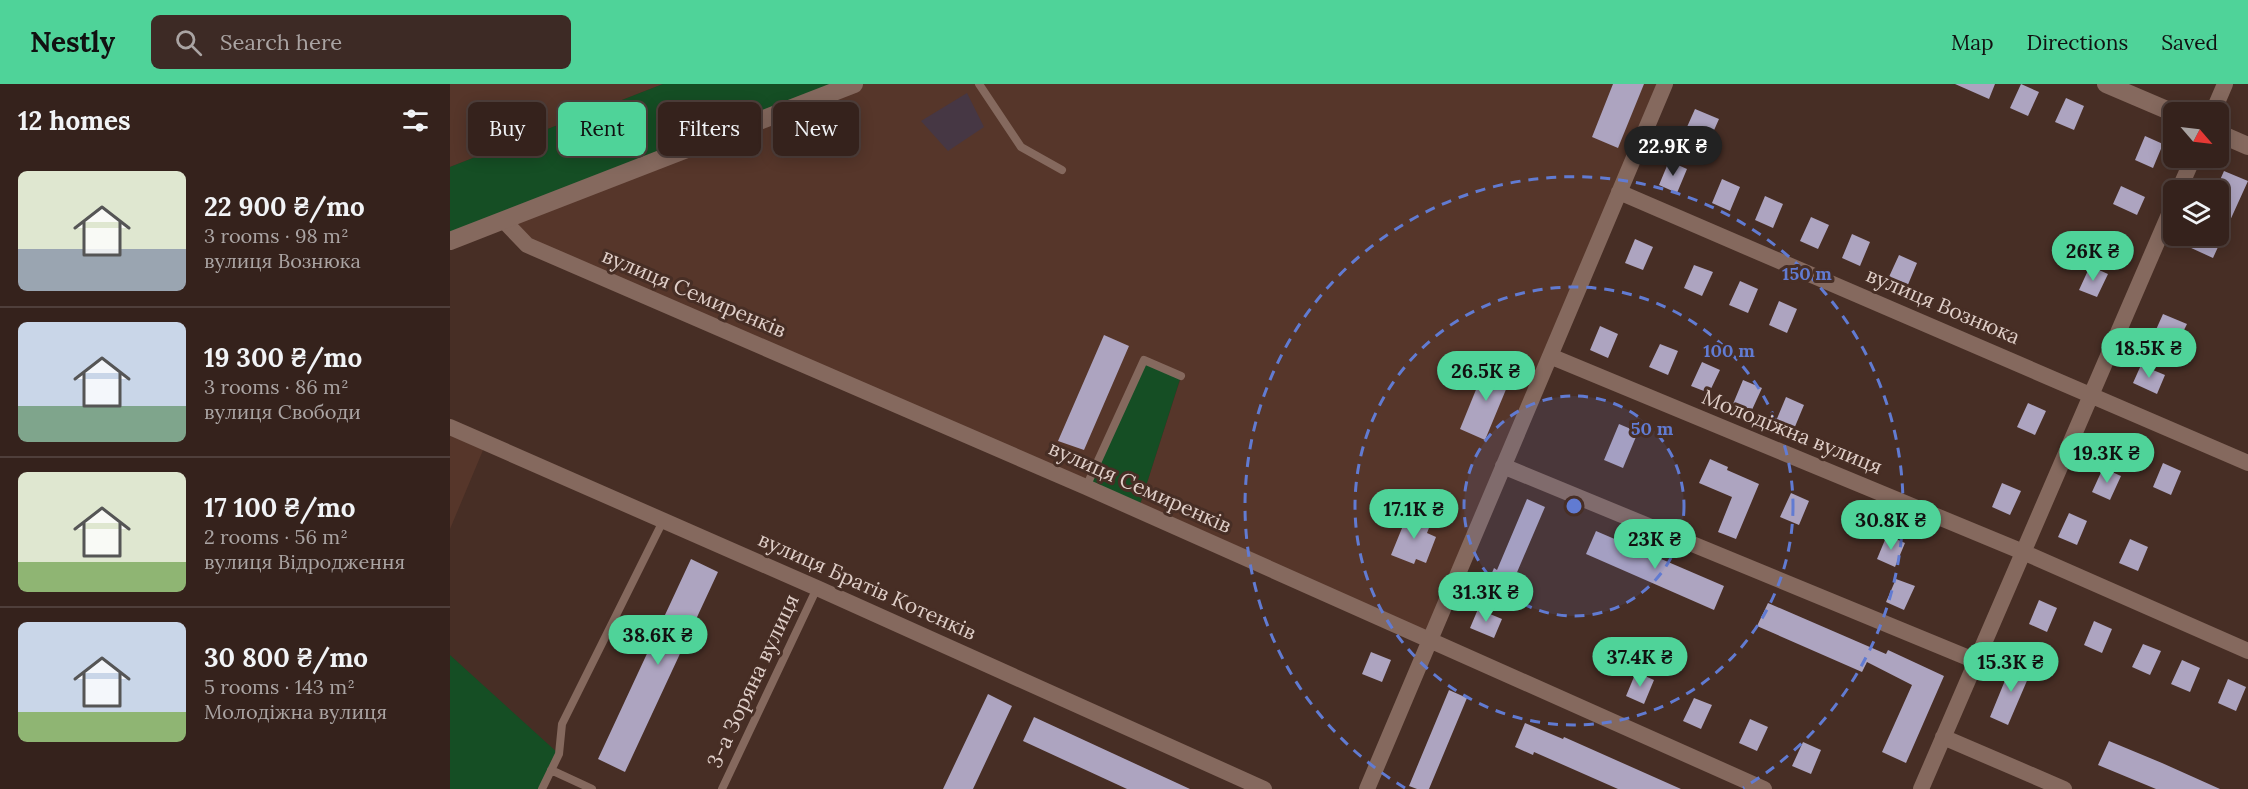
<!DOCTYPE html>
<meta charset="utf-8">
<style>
body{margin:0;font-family:Lora,serif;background:#3d2a25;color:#f1f3f6;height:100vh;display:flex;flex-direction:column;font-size:22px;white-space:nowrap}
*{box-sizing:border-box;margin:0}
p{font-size:20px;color:#aaa4a3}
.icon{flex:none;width:33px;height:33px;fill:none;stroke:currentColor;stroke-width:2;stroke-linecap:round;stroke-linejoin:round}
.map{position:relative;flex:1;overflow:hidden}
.details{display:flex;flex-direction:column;background:#35221c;width:450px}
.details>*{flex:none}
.top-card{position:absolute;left:18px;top:18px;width:570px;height:54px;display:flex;gap:12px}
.needle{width:39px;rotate:118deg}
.buttons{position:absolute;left:1713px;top:18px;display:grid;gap:12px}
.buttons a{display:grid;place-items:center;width:66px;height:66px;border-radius:9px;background:#35221c;box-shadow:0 3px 15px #0003,0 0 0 2px #4f3f3b;font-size:30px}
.price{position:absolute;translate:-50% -51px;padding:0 14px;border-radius:21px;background:#4fd399;color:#111;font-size:20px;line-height:39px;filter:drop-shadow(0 2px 3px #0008)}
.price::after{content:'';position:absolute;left:50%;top:36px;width:18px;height:14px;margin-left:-9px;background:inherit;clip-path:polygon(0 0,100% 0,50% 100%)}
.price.on{background:#222;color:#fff}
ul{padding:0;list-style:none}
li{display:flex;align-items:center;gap:18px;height:150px;padding:0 18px}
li+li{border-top:2px solid #4f3f3b}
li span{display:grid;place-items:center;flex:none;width:168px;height:120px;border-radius:9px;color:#555}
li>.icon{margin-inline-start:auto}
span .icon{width:72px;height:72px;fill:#fffc;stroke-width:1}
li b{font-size:26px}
h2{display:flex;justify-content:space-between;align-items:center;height:72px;padding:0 18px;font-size:26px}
.pill{padding:0 21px;border-radius:9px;background:#35221c;box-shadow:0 3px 15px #0003,0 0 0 2px #4f3f3b;font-size:21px;line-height:54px}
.pill.on{background:#4fd399;color:#111}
header{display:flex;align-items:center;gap:36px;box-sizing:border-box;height:84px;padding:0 30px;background:#4fd399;color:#111}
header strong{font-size:28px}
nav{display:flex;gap:33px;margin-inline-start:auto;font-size:21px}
.search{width:420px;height:54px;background:#3d2a25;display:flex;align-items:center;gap:15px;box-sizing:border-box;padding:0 21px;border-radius:9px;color:#aaa4a3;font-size:22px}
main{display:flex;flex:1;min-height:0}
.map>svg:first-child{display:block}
.built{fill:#56362a}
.education{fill:#463744}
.green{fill:#154e24}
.building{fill:#ada4c0}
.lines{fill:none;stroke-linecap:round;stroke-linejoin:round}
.lane{stroke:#85695e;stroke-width:8}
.street{stroke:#85695e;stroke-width:16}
.secondary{stroke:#85695e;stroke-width:18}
.ring{fill:none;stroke:#617bd2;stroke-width:3;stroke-dasharray:10 8}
.labels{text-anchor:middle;stroke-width:6;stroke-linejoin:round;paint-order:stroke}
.street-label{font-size:21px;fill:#dfcec8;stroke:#472e25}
.centre{fill:#617bd2;stroke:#472e25;stroke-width:3}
.ring-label{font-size:18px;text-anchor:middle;font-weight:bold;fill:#617bd2;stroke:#472e25;stroke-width:6;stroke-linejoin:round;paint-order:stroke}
</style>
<header>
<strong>Nestly</strong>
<div class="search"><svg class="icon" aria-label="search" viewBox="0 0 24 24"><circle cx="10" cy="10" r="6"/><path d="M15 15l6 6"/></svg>Search here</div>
<nav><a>Map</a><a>Directions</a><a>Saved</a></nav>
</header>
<main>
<section class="details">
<h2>12 homes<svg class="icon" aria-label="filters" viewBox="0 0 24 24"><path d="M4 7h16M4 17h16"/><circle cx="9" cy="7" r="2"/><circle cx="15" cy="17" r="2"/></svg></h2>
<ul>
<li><span style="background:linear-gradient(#dfe7d0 65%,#9aa5b1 0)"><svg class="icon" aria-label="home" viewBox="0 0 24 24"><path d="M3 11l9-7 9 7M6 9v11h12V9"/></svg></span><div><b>22 900 ₴/mo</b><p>3 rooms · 98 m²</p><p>вулиця Вознюка</p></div></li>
<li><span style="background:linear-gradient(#c9d6e8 70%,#7fa58c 0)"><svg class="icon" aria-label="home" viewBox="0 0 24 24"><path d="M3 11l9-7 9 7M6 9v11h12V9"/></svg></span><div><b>19 300 ₴/mo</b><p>3 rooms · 86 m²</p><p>вулиця Свободи</p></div></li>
<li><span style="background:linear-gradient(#dfe7d0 75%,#8fb573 0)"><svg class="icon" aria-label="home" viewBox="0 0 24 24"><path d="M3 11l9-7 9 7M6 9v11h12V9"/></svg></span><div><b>17 100 ₴/mo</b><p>2 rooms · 56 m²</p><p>вулиця Відродження</p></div></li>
<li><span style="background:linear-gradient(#c9d6e8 75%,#8fb573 0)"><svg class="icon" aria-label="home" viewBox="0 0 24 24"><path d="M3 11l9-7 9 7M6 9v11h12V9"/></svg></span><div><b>30 800 ₴/mo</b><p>5 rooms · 143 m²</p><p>Молодіжна вулиця</p></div></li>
</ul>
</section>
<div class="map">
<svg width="1798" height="705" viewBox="0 0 1798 705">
<rect width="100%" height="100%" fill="#472e25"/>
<path class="built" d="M 0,0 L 213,0 L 0,83 Z
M 404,0 L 1215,0 L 980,557 L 688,427 L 731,293 L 636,403 L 77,161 L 54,137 Z
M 0,343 L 36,359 L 0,445 Z"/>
<path class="education" d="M 517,9 L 534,43 L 498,67 L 471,37 Z"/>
<path class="green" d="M 213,0 L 404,0 L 0,157 L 0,83 Z
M 694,276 L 731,292 L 688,427 L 636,403 Z
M 0,571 L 109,670 L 92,705 L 0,705 Z"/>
<path class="building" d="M 1163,0 L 1194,0 L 1168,64 L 1142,53 Z
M 1505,0 L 1545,0 L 1539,15 Z
M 1571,0 L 1589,8 L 1578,32 L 1560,24 Z
M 1616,14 L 1634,22 L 1624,46 L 1605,38 Z
M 1245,25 L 1269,35 L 1261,53 L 1237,43 Z
M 1695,52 L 1713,60 L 1703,84 L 1685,76 Z
M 1219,77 L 1237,85 L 1227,109 L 1209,101 Z
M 1774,87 L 1798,97 L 1763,174 L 1739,163 L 1745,152 L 1768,152 L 1768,106 L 1766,105 Z
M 1272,95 L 1290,103 L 1280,127 L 1262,119 Z
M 1671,102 L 1695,113 L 1687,131 L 1663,120 Z
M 1315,112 L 1333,120 L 1323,144 L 1305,136 Z
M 1361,133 L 1379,141 L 1368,165 L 1350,157 Z
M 1402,150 L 1420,158 L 1410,182 L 1392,174 Z
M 1185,155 L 1203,163 L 1193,186 L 1175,179 Z
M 1449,171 L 1467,179 L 1457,203 L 1438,195 Z
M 1244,181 L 1263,188 L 1252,212 L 1234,204 Z
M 1640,182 L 1658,190 L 1647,213 L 1629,206 Z
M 1290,197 L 1308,205 L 1298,229 L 1279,221 Z
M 1329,217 L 1347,225 L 1337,249 L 1319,241 Z
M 1713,230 L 1737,240 L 1728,258 L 1705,248 Z
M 1150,242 L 1168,250 L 1158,274 L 1140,266 Z
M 654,251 L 679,262 L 634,366 L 608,357 Z
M 1210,260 L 1228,267 L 1218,291 L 1199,283 Z
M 1252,278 L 1270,286 L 1259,309 L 1241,302 Z
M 1036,281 L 1062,291 L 1035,356 L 1010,345 Z
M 1691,281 L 1715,291 L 1707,310 L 1683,299 Z
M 1293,296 L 1312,304 L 1301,328 L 1283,320 Z
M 1336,313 L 1354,321 L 1344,345 L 1326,337 Z
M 1578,319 L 1596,327 L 1585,351 L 1567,343 Z
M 1169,340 L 1188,348 L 1173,384 L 1154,376 Z
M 1656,351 L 1674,359 L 1664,383 L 1646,375 Z
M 1260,375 L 1278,383 L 1277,386 L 1309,400 L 1286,455 L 1268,448 L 1282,413 L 1249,399 Z
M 1713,379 L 1731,387 L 1721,411 L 1703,403 Z
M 1653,384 L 1671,392 L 1660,416 L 1642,408 Z
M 1552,399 L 1571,407 L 1560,431 L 1542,423 Z
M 1341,409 L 1359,417 L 1349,441 L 1330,433 Z
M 1077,415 L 1095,423 L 1065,493 L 1068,494 L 1060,513 L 1036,503 L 1044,484 L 1047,486 Z
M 959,427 L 982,436 L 977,449 L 986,453 L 976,479 L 966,475 L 964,480 L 941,471 Z
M 1619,429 L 1637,437 L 1627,461 L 1608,453 Z
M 1146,447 L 1274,502 L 1264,526 L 1136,470 Z
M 1437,451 L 1455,459 L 1445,483 L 1427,475 Z
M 1680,455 L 1698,463 L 1688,487 L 1669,479 Z
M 241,475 L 268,488 L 175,688 L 148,675 Z
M 1446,495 L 1465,502 L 1454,526 L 1436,518 Z
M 1589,516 L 1607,524 L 1597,548 L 1579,540 Z
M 1318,519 L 1436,570 L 1438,566 L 1494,592 L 1456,679 L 1432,668 L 1462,601 L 1417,578 L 1412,588 L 1307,542 Z
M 1028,525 L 1052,535 L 1044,554 L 1020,544 Z
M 1644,537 L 1662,545 L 1652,569 L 1634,561 Z
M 1693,560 L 1711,567 L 1700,591 L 1682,583 Z
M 921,568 L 941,576 L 932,598 L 912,590 Z
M 1732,576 L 1750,584 L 1740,608 L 1721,600 Z
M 1563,577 L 1582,585 L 1558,641 L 1540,633 Z
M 1186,588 L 1204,596 L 1194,620 L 1176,612 Z
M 1778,595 L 1796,603 L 1786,627 L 1768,619 Z
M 999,606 L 1017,614 L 979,705 L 967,705 L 959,702 Z
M 538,610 L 562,622 L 523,705 L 493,705 Z
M 1244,614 L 1262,621 L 1251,645 L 1233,637 Z
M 584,633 L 740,705 L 677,705 L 573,657 Z
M 1300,635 L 1318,643 L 1307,667 L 1289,659 Z
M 1075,639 L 1113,655 L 1114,653 L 1231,705 L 1168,705 L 1084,668 L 1083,671 L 1065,663 Z
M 1659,657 L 1712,679 L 1770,705 L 1706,705 L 1648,681 Z
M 1353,658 L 1371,666 L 1361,690 L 1342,682 Z"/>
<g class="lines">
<path class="lane" d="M 529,0 L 571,63 L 612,86
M 636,403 L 694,276 L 731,292
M 101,686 L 142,705
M 92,705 L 109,670 L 112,640 L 213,437
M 272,705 L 367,504"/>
<path class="street" d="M 1763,28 L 1775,0
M 1729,106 L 1743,74
M 1169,108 L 1798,379
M 54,137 L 77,161 L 636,403 L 1314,705
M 1100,272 L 1573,468 L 1798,567
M 0,343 L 367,504 L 814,705
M 1053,382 L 1526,577
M 1493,653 L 1614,705
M 917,705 L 1215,0
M 1471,705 L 1724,119"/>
<path class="secondary" d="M 1656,0 L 1724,29
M 1768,49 L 1798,62
M 0,157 L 404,0"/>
</g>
<circle cx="1124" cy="422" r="110" fill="#617bd2" fill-opacity=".12"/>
<g class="ring">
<circle cx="1124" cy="422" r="110"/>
<circle cx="1124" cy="422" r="219"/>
<path d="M955 704A329 329 0 1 1 1293 704"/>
</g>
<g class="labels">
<g class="street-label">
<text transform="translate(244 209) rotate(23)" y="7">вулиця Семиренків</text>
<text transform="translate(1493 222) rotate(23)" y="7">вулиця Вознюка</text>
<text transform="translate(1342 348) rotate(22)" y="7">Молодіжна вулиця</text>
<text transform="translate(690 403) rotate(24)" y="7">вулиця Семиренків</text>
<text transform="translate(417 502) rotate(24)" y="7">вулиця Братів Котенків</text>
<text transform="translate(303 597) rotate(-65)" y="7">3-а Зоряна вулиця</text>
</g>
</g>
<circle cx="1124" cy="422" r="9" class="centre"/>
<g class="ring-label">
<text x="1357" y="196">150 m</text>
<text x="1279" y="273">100 m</text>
<text x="1202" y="351">50 m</text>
</g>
</svg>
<div class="buttons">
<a><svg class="needle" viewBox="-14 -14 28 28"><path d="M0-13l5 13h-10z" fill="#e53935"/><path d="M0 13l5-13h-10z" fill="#aaa4a3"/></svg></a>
<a><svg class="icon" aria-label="layers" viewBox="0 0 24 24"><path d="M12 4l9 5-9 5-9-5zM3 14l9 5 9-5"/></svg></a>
</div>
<b class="price on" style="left:1223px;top:93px">22.9K ₴</b>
<b class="price" style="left:1643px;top:198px">26K ₴</b>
<b class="price" style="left:1699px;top:295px">18.5K ₴</b>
<b class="price" style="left:1036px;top:318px">26.5K ₴</b>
<b class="price" style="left:1657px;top:400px">19.3K ₴</b>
<b class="price" style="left:964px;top:456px">17.1K ₴</b>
<b class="price" style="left:1441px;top:467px">30.8K ₴</b>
<b class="price" style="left:1205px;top:486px">23K ₴</b>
<b class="price" style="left:1036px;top:539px">31.3K ₴</b>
<b class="price" style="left:208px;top:582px">38.6K ₴</b>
<b class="price" style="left:1190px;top:604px">37.4K ₴</b>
<b class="price" style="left:1561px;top:609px">15.3K ₴</b>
<div class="top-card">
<a class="pill">Buy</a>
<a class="pill on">Rent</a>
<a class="pill">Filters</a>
<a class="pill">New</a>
</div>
</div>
</main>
